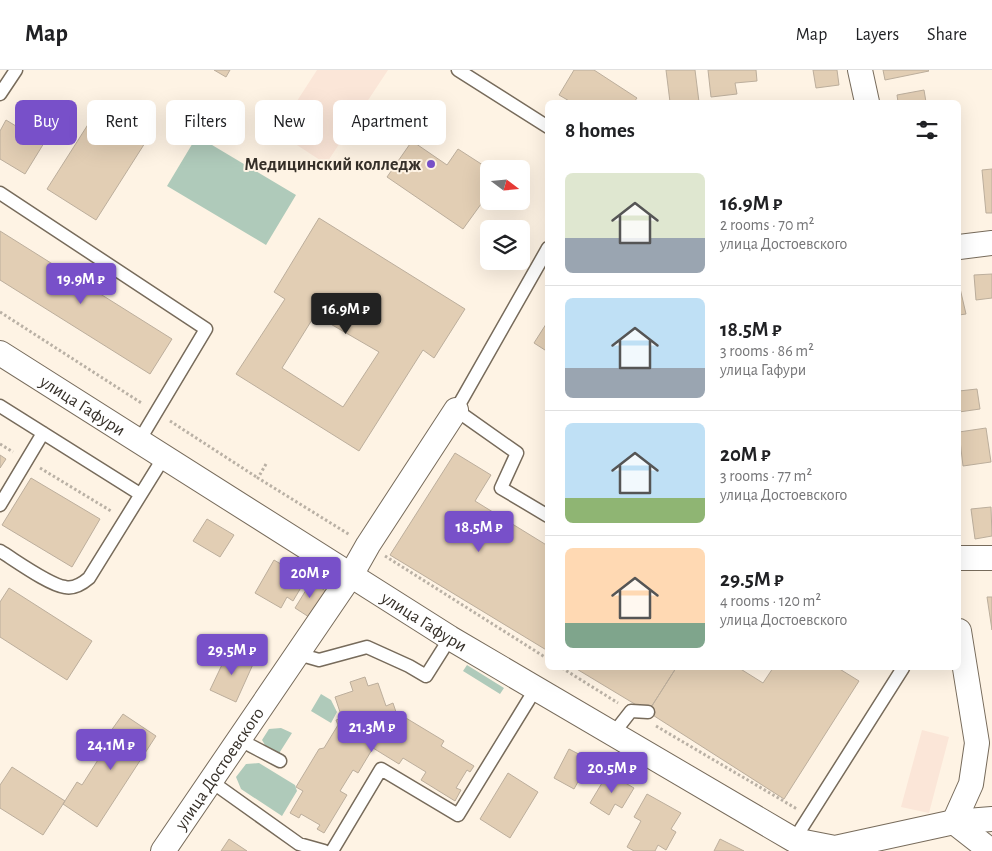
<!DOCTYPE html>
<meta charset="utf-8">
<style>
body{margin:0;font-family:"Alegreya Sans",sans-serif;background:#f2f2f2;color:#202124;height:100vh;display:flex;flex-direction:column;font-size:19px;white-space:nowrap}
*{box-sizing:border-box;margin:0}
p{font-size:16px;color:#757577}
.icon{flex:none;width:28px;height:28px;fill:none;stroke:currentColor;stroke-width:2;stroke-linecap:round;stroke-linejoin:round}
.map{position:relative;flex:1;overflow:hidden}
.drawer{position:absolute;left:545px;top:30px;width:416px;height:570px;display:flex;flex-direction:column;background:#fff;border-radius:8px;box-shadow:0 5px 20px #0002}
.drawer>*{flex:none}
.banner{position:absolute;left:15px;top:30px;width:455px;height:45px;display:flex;gap:10px}
.needle{width:32px;rotate:106deg}
.fabs{position:absolute;left:480px;top:90px;display:grid;gap:10px}
.fabs a{display:grid;place-items:center;width:50px;height:50px;border-radius:8px;background:#fff;box-shadow:0 5px 20px #0002;font-size:25px}
.price{position:absolute;translate:-50% -42px;padding:0 11px;border-radius:5px;background:#7850c9;color:#fff;font-size:16px;line-height:32px;filter:drop-shadow(0 1px 2px #0008)}
.price::after{content:'';position:absolute;left:50%;top:30px;width:15px;height:11px;margin-left:-8px;background:inherit;clip-path:polygon(0 0,100% 0,50% 100%)}
.price.selected{background:#222;color:#fff}
ul{padding:0;list-style:none}
li{display:flex;align-items:center;gap:15px;height:125px;padding:0 20px}
li+li{border-top:1px solid #e0e0e0}
li span{display:grid;place-items:center;flex:none;width:140px;height:100px;border-radius:8px;color:#555}
li>.icon{margin-inline-start:auto}
span .icon{width:60px;height:60px;fill:#fffc;stroke-width:1}
li b{font-size:21px}
h2{display:flex;justify-content:space-between;align-items:center;height:60px;padding:0 20px;font-size:21px}
.chip{padding:0 18px;border-radius:8px;background:#fff;box-shadow:0 5px 20px #0002;font-size:18px;line-height:45px}
.chip.selected{background:#7850c9;color:#fff}
header{display:flex;align-items:center;gap:30px;box-sizing:border-box;height:70px;padding:0 25px;background:#fff;border-bottom:1px solid #e0e0e0}
header strong{font-size:24px}
nav{display:flex;gap:28px;margin-inline-start:auto;font-size:18px}
.map>svg:first-child{display:block}
.industrial{fill:#fbe6d8}
.green{fill:#afcaba}
.building{fill:#e2ceb4;stroke:#bcae9c;fill-rule:evenodd}
.lines{fill:none;stroke-linecap:round;stroke-linejoin:round}
.service-casing{stroke:#776b5b;stroke-width:15}
.minor-casing{stroke:#776b5b;stroke-width:26}
.path{stroke:#bab1a5;stroke-width:3;stroke-dasharray:2.5 2.5;stroke-linecap:butt}
.service{stroke:#fff;stroke-width:12}
.minor{stroke:#fff;stroke-width:24}
.poi-dot{fill:#7850c9;stroke:#fef3e4;stroke-width:2}
.labels{text-anchor:middle;stroke-width:4;stroke-linejoin:round;paint-order:stroke}
.poi-label{font-size:18px;font-weight:bold;fill:#363029;stroke:#fef3e4;text-anchor:end}
.street-label{font-size:18px;fill:#363029;stroke:#fef3e4}
</style>
<header>
<strong>Map</strong>
<nav><a>Map</a><a>Layers</a><a>Share</a></nav>
</header>
<div class="map">
<svg width="992" height="781" viewBox="0 0 992 781">
<rect width="100%" height="100%" fill="#fef3e4"/>
<path class="industrial" d="M 317,0 L 388,0 L 326,94 L 277,62 Z
M 922,660 L 949,667 L 929,743 L 901,737 Z"/>
<path class="green" d="M 197,66 L 296,125 L 266,175 L 167,116 Z
M 467,595 L 504,618 L 500,624 L 463,601 Z
M 321,624 L 331,630 L 337,642 L 331,653 L 311,641 Z
M 281,658 L 292,663 L 278,685 L 268,680 L 262,670 L 269,659 Z
M 259,693 L 295,715 L 297,721 L 282,746 L 241,719 L 236,707 L 246,694 Z"/>
<path class="building" d="M 214,0 L 230,0 L 226,7 Z
M 574,0 L 594,0 L 637,28 L 634,32 L 571,32 L 559,25 Z
M 666,0 L 695,0 L 699,32 L 670,32 Z
M 708,0 L 756,0 L 757,11 L 735,13 L 737,24 L 711,27 Z
M 813,0 L 837,0 L 839,15 L 816,18 Z
M 883,0 L 928,0 L 929,1 L 885,10 Z
M 924,20 L 926,32 L 898,32 L 897,25 Z
M 101,34 L 150,65 L 96,150 L 47,119 Z
M 6,50 L 44,73 L 25,104 L 0,89 L 0,61 Z
M 412,71 L 447,95 L 458,79 L 489,99 L 489,123 L 463,159 L 387,107 Z
M 992,99 L 992,143 L 986,143 L 982,100 Z
M 319,148 L 465,239 L 434,288 L 423,280 L 359,381 L 236,304 L 285,229 L 274,222 ZM 315,245 L 379,282 L 343,337 L 282,298 Z
M 0,161 L 172,269 L 150,304 L 0,210 Z
M 992,204 L 992,228 L 976,230 L 974,205 Z
M 959,214 L 966,244 L 959,245 Z
M 548,251 L 548,282 L 534,273 Z
M 977,319 L 980,339 L 959,342 L 959,321 Z
M 986,358 L 991,392 L 963,396 L 959,362 Z
M 455,383 L 491,405 L 475,431 L 548,476 L 548,581 L 390,485 Z
M 0,385 L 6,389 L 0,398 Z
M 31,408 L 100,449 L 72,497 L 2,455 Z
M 991,437 L 992,466 L 975,469 L 971,439 Z
M 207,449 L 234,465 L 220,487 L 193,471 Z
M 274,490 L 306,509 L 293,531 L 287,527 L 281,538 L 255,523 Z
M 311,512 L 326,521 L 309,547 L 295,538 Z
M 9,518 L 92,571 L 67,610 L 0,567 L 0,532 Z
M 987,527 L 992,527 L 992,560 Z
M 229,580 L 254,592 L 236,632 L 210,620 Z
M 575,598 L 676,598 L 648,642 Z
M 676,598 L 739,598 L 763,613 L 773,598 L 838,598 L 859,611 L 784,729 L 648,642 Z
M 365,607 L 368,616 L 378,613 L 386,636 L 393,633 L 396,642 L 444,671 L 441,676 L 474,696 L 470,702 L 467,700 L 456,718 L 461,720 L 455,731 L 421,710 L 426,702 L 403,688 L 399,694 L 373,678 L 358,703 L 353,700 L 340,721 L 347,725 L 324,763 L 317,759 L 320,755 L 301,744 L 299,748 L 290,743 L 303,721 L 296,717 L 319,679 L 324,678 L 338,655 L 336,650 L 342,648 L 335,627 L 353,621 L 350,612 Z
M 123,644 L 156,666 L 97,757 L 63,734 L 77,712 L 82,715 L 112,668 L 108,665 Z
M 569,679 L 590,690 L 574,719 L 554,708 Z
M 12,697 L 65,731 L 43,765 L 0,738 L 0,715 Z
M 508,703 L 538,722 L 510,768 L 480,749 Z
M 608,703 L 634,718 L 622,738 L 615,734 L 609,745 L 590,733 Z
M 647,724 L 681,743 L 671,759 L 676,762 L 666,780 L 658,775 L 655,781 L 634,781 L 627,777 L 641,751 L 634,747 Z
M 229,769 L 247,781 L 221,781 Z
M 720,769 L 744,781 L 714,781 Z"/>
<g class="lines">
<g class="service-casing">
<path id="service" d="M 458,0 L 548,57
M 0,24 L 16,0
M 0,123 L 206,259 L 139,371
M 548,178 L 456,340 L 517,383 L 501,418 L 548,446
M 0,336 L 140,424
M 0,435 L 43,363
M 0,481 C 15,490 49,515 65,517 C 74,519 82,514 89,508 L 164,387
M 298,584 L 319,590 L 367,577 L 409,596 L 426,606 L 450,568
M 613,664 L 631,641 L 648,642
M 240,670 L 280,691
M 212,712 L 299,774 L 324,781
M 794,770 L 903,598
M 332,781 L 381,699 L 458,745 L 536,618"/>
</g>
<g class="minor-casing">
<g id="minor">
<path d="M 860,0 L 867,32"/>
<path d="M 959,177 L 992,173"/>
<path id="s1" d="M 0,283 L 450,568 L 794,770 L 835,778 L 954,752 L 992,749"/>
<path d="M 959,488 L 992,488"/>
<path d="M 959,561 L 977,673 L 971,714 L 954,752 L 991,781"/>
<path id="s2" d="M 163,781 L 351,505 L 368,475 L 456,340"/>
</g>
</g>
<path class="path" d="M 0,242 L 143,334
M 170,351 L 258,408
M 0,374 L 13,382
M 266,394 L 258,408 L 350,465
M 40,398 L 111,441
M 385,486 L 548,589
M 562,598 L 618,633
M 656,656 L 797,739"/>
<use href="#service" class="service"/>
<use href="#minor" class="minor"/>
</g>
<circle class="poi-dot" cx="431" cy="94" r="5"/>
<g class="labels">
<g class="poi-label">
<text x="421" y="100">Медицинский колледж</text>
</g>
<g class="street-label">
<text dy="6" stroke="none"><textPath href="#s1" startOffset="98">улица Гафури</textPath></text>
<text dy="6" stroke="none"><textPath href="#s1" startOffset="502">улица Гафури</textPath></text>
<text dy="6" stroke="none"><textPath href="#s2" startOffset="100">улица Достоевского</textPath></text>
</g>
</g>
</svg>
<div class="fabs">
<a><svg class="needle" viewBox="-14 -14 28 28"><path d="M0-13l5 13h-10z" fill="#e53935"/><path d="M0 13l5-13h-10z" fill="#757577"/></svg></a>
<a><svg class="icon" aria-label="layers" viewBox="0 0 24 24"><path d="M12 4l9 5-9 5-9-5zM3 14l9 5 9-5"/></svg></a>
</div>
<b class="price" style="left:81px;top:235px">19.9M ₽</b>
<b class="price selected" style="left:346px;top:265px">16.9M ₽</b>
<b class="price" style="left:479px;top:483px">18.5M ₽</b>
<b class="price" style="left:310px;top:529px">20M ₽</b>
<b class="price" style="left:232px;top:606px">29.5M ₽</b>
<b class="price" style="left:372px;top:683px">21.3M ₽</b>
<b class="price" style="left:111px;top:701px">24.1M ₽</b>
<b class="price" style="left:612px;top:724px">20.5M ₽</b>
<div class="banner">
<a class="chip selected">Buy</a>
<a class="chip">Rent</a>
<a class="chip">Filters</a>
<a class="chip">New</a>
<a class="chip">Apartment</a>
</div>
<section class="drawer">
<h2>8 homes<svg class="icon" aria-label="filters" viewBox="0 0 24 24"><path d="M4 7h16M4 17h16"/><circle cx="9" cy="7" r="2"/><circle cx="15" cy="17" r="2"/></svg></h2>
<ul>
<li><span style="background:linear-gradient(#dfe7d0 65%,#9aa5b1 0)"><svg class="icon" aria-label="home" viewBox="0 0 24 24"><path d="M3 11l9-7 9 7M6 9v11h12V9"/></svg></span><div><b>16.9M ₽</b><p>2 rooms · 70 m²</p><p>улица Достоевского</p></div></li>
<li><span style="background:linear-gradient(#bfe0f5 70%,#9aa5b1 0)"><svg class="icon" aria-label="home" viewBox="0 0 24 24"><path d="M3 11l9-7 9 7M6 9v11h12V9"/></svg></span><div><b>18.5M ₽</b><p>3 rooms · 86 m²</p><p>улица Гафури</p></div></li>
<li><span style="background:linear-gradient(#bfe0f5 75%,#8fb573 0)"><svg class="icon" aria-label="home" viewBox="0 0 24 24"><path d="M3 11l9-7 9 7M6 9v11h12V9"/></svg></span><div><b>20M ₽</b><p>3 rooms · 77 m²</p><p>улица Достоевского</p></div></li>
<li><span style="background:linear-gradient(#ffd9b3 75%,#7fa58c 0)"><svg class="icon" aria-label="home" viewBox="0 0 24 24"><path d="M3 11l9-7 9 7M6 9v11h12V9"/></svg></span><div><b>29.5M ₽</b><p>4 rooms · 120 m²</p><p>улица Достоевского</p></div></li>
</ul>
</section>
</div>
